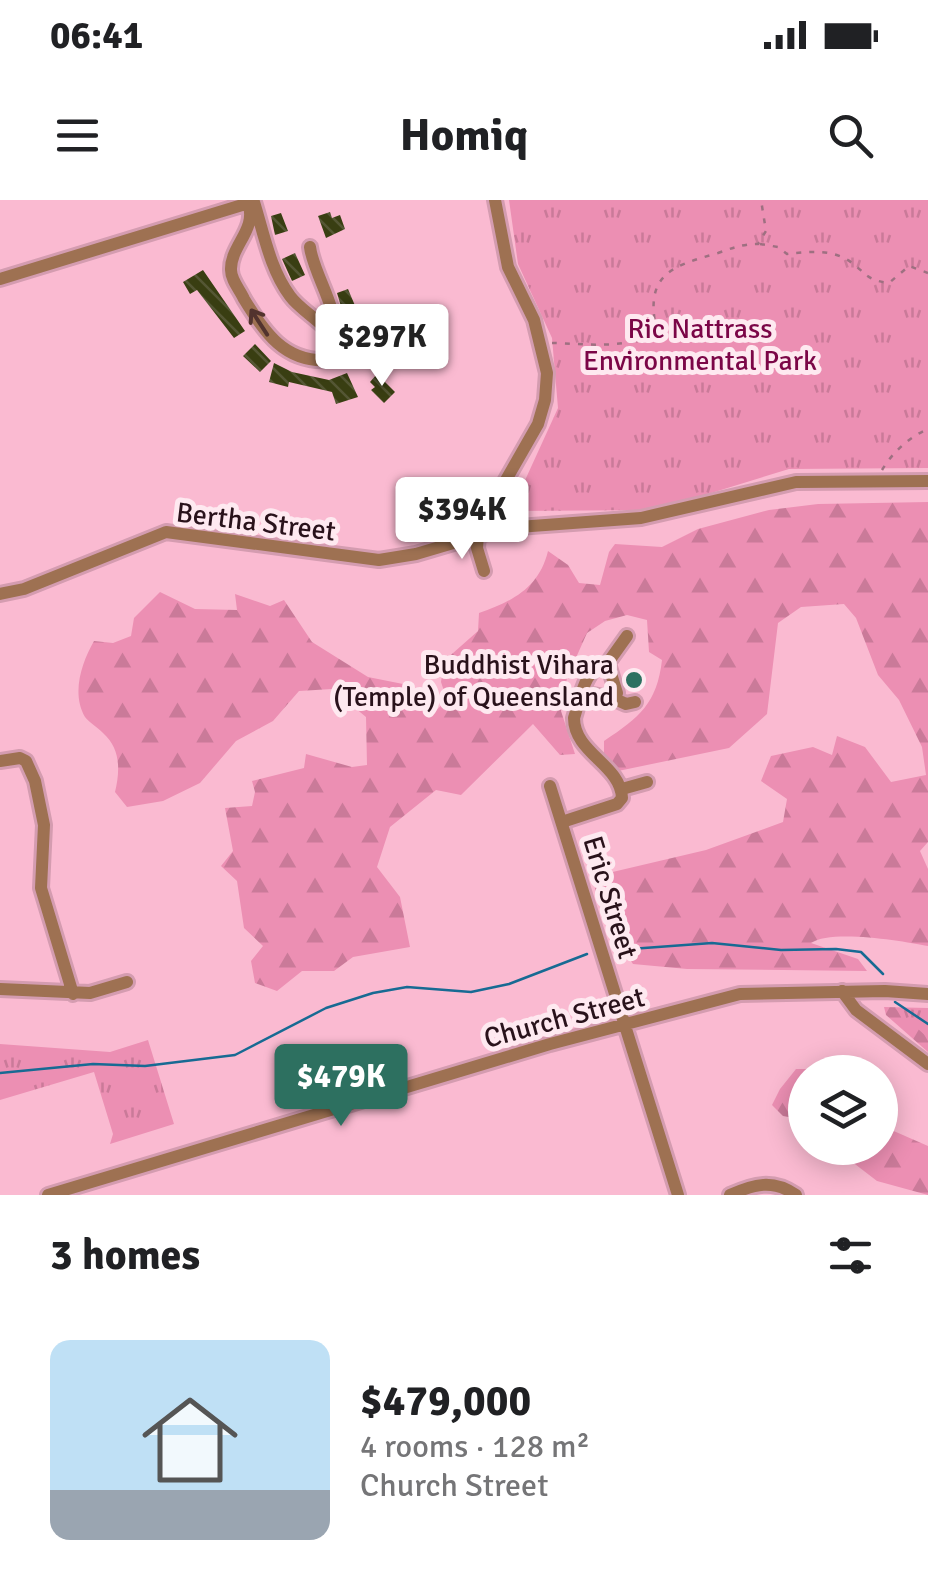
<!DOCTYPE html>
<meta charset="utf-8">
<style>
body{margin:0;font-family:Signika,sans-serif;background:#f2f2f2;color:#202124;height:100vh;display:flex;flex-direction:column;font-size:38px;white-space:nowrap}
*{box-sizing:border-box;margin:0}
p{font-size:32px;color:#757577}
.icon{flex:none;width:55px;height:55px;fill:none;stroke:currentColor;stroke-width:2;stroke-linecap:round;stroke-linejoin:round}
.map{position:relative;height:995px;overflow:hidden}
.details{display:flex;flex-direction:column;background:#fff;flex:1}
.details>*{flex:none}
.fabs{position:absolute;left:788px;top:855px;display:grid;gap:20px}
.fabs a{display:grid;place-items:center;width:110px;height:110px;border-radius:50%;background:#fff;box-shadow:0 5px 25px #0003;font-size:50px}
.price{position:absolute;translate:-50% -85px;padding:0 22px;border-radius:10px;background:#fff;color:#222;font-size:32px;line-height:65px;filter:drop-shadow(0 2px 5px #0008)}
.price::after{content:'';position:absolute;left:50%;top:60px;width:30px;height:22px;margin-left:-15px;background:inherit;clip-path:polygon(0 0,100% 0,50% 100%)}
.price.active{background:#2d7060;color:#fff}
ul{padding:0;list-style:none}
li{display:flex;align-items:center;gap:30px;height:250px;padding:0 50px}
li span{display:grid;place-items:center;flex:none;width:280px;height:200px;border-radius:20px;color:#555}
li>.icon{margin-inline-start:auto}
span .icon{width:120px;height:120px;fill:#fffc;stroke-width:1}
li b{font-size:42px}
h2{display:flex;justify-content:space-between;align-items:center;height:120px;padding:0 50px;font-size:42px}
.status{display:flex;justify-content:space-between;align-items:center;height:70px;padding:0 50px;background:#fff;direction:ltr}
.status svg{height:28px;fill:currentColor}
header{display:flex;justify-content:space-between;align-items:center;height:130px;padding:0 50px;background:#fff;font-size:45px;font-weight:800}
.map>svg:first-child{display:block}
.forest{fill:url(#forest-firs)}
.park{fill:url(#park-tufts)}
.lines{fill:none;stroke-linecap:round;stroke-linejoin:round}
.stream{stroke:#176a93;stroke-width:2.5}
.building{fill:url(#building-back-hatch)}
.minor-casing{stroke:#d49cb0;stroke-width:18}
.path{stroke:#9e7081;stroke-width:2.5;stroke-dasharray:5 8;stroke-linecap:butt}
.minor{stroke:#9e7152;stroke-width:12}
.oneway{stroke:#52332e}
.poi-dot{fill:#2d7060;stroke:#fee9f0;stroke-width:4}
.labels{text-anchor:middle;stroke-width:10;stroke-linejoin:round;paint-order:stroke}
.park-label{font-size:28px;fill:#7b0647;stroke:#fee9f0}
.street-label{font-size:28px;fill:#29121b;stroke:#fee9f0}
.poi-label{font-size:28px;fill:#29121b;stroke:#fee9f0;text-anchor:end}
</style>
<div class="status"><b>06:41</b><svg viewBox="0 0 49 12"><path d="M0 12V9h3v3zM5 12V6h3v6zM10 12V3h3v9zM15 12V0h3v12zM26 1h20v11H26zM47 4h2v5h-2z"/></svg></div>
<header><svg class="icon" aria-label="menu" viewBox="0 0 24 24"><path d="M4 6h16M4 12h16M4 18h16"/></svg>Homiq<svg class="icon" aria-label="search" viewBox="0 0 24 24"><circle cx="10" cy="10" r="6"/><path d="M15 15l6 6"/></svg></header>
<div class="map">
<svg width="928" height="995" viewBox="0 0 928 995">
<defs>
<pattern id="forest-firs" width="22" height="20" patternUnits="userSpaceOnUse" patternTransform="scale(2.5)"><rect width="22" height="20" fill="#ec8fb3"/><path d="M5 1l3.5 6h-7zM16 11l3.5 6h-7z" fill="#ca7a99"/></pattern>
<pattern id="park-tufts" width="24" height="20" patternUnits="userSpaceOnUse" patternTransform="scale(2.5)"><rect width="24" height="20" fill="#ec8fb3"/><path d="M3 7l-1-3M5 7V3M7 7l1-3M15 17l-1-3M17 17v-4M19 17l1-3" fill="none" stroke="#ca7a99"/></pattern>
<pattern id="building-back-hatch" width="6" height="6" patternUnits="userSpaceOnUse" patternTransform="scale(2.5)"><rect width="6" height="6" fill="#393e12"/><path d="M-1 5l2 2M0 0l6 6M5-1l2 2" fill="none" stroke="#545634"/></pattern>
</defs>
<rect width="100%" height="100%" fill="#fabad1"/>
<path class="forest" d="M 928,302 L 928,642 L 920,651 L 928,669 L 928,746 C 903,741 831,729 811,743 L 858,759 L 867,771 L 687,769 L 633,764 L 607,727 L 595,689 L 604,674 L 706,650 L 783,622 L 787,599 L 761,581 L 771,556 L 813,547 L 832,555 L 837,536 L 865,547 L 891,582 L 926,575 L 922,547 L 899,500 L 878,475 L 856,418 L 844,404 L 801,407 L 778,423 L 767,514 L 729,548 L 618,571 L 604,556 L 604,541 C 640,517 657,503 662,460 L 649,452 L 647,420 L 627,415 L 605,421 L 587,433 L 567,478 L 561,511 L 575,554 L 560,555 L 533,524 L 461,595 L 436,590 L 390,627 L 377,667 L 400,697 L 410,747 L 353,757 L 334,771 L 302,771 L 277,791 L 255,783 L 251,761 L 263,746 L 244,728 L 237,681 L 221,666 L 233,651 L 225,608 L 252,606 L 255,592 L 252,581 L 304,568 L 306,554 L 352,567 L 367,565 L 366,517 L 332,489 L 299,491 L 273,521 L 236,541 L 200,583 L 163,601 L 127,607 L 115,592 C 120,571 121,549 103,533 C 98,528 89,522 85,517 C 71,493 82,462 94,441 L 113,443 L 131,436 L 134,418 L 160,392 L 195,409 L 237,410 L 235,394 L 270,406 L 284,400 L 312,442 L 368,477 L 408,485 L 412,498 L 430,516 L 447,500 L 441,482 L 444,461 L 478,431 L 479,413 C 513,401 539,388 548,351 L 568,365 L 579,383 L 600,385 L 609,352 L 615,344 L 662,347 L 698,329 L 769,310 L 818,304 Z
M 884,807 L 928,808 L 928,852 L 886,815 Z
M 796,869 L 809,869 L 811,872 L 805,872 L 805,920 L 783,916 L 772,905 L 780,889 Z
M 880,925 L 928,946 L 928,995 L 877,981 L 834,948 L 880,948 Z"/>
<path class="park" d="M 509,0 L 928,0 L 928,268 L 789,269 L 656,310 L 511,311 L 558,208 L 552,138 L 518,64 Z
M 895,808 L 928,811 L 928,838 Z
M 148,840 L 174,924 L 110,944 L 113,934 L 94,872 L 0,900 L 0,844 L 110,852 Z"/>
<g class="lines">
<path class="stream" d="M 617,750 L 712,743 L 781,750 L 836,749 L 861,752 L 883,774
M 895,802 L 928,824
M 0,873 L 93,864 L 145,866 L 235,855 L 326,808 L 373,793 L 407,787 L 471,792 L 509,784 L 587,754"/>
</g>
<path class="building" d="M 330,12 L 332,18 L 340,15 L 345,29 L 326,38 L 318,16 Z
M 281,13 L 288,31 L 275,35 L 271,16 Z
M 295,53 L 305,75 L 292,81 L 282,59 Z
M 203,70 L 245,131 L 234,138 L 197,90 L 190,94 L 183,82 Z
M 348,89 L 356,108 L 343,113 L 337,93 Z
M 369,118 L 377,141 L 363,145 L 356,123 Z
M 255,144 L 271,161 L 260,172 L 243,156 Z
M 274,163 L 292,172 L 329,180 L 347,173 L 358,197 L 336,204 L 332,192 L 289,182 L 288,187 L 269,182 Z
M 377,174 L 395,192 L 384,203 L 371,190 L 375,187 L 370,182 Z"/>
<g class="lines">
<g class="minor-casing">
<path id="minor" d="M 248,3 C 258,29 230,46 231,70 C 231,80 240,90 244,99 C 264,132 285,163 328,160 L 336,147 C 333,126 303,114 290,96 C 270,69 264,34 254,2
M 310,47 C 313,73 340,111 333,134
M 0,79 L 252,2
M 484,371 L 477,348 L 478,335 L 486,315 L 538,224 L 545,200 L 547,173 L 534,120 L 508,67 L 495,0
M 0,394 L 24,389 L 166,332 L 379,360 L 416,354 L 504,328 L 641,318 L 796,282 L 928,281
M 607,464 L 627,436
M 615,499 L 626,504 L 635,502
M 0,561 L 20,558 L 26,561 L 35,581 L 44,625 L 41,688 L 73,794
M 550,586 L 678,995
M 622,589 L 647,582
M 562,622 L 617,604 L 622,598 C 621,565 574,553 574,518 C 580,500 585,464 608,464 L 617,493 L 615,499 L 588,494 L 580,501
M 0,789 L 90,793 L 127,782
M 842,791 L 856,810 L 928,864
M 48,995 L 550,844 L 740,794 L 885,791 L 928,794
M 730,995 C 754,984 773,979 796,995"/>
</g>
<path class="path" d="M 760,44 L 778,47 L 787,54 C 806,52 828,49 846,59 C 865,70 863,80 889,83 L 909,66 L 928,73
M 552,143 C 581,143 636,152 656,128 C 645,74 672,66 718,53 C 732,48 743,44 758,44 L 766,31 L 761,0
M 882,270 C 892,253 909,237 928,229"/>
<use href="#minor" class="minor"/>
</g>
<defs><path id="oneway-shaft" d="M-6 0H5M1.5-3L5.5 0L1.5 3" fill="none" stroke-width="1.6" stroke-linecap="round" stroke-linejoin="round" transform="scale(2.5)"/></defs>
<use class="oneway" href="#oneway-shaft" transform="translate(259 122) rotate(-123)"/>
<circle class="poi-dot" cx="634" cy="480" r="10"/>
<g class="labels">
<g class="park-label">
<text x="700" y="138">Ric Nattrass<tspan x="700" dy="32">Environmental Park</tspan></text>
</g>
<g class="street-label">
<text transform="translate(256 321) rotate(7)" y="10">Bertha Street</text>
<text transform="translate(611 697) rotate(73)" y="10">Eric Street</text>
<text transform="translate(564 817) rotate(-15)" y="10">Church Street</text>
</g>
<g class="poi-label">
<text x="614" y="474">Buddhist Vihara<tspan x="614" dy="32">(Temple) of Queensland</tspan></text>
</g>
</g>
</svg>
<div class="fabs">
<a><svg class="icon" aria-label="layers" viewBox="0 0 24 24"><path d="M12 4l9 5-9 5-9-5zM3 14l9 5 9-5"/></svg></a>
</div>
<b class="price" style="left:382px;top:189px">$297K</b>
<b class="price" style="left:462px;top:362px">$394K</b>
<b class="price active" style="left:341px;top:929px">$479K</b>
</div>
<section class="details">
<h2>3 homes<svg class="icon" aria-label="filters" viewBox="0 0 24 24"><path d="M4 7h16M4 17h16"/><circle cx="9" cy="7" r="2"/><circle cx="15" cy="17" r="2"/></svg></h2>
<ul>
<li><span style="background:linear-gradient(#bfe0f5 75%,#9aa5b1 0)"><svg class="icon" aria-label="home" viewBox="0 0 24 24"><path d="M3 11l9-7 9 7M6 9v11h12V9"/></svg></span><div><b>$479,000</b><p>4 rooms · 128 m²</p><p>Church Street</p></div></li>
</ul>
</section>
